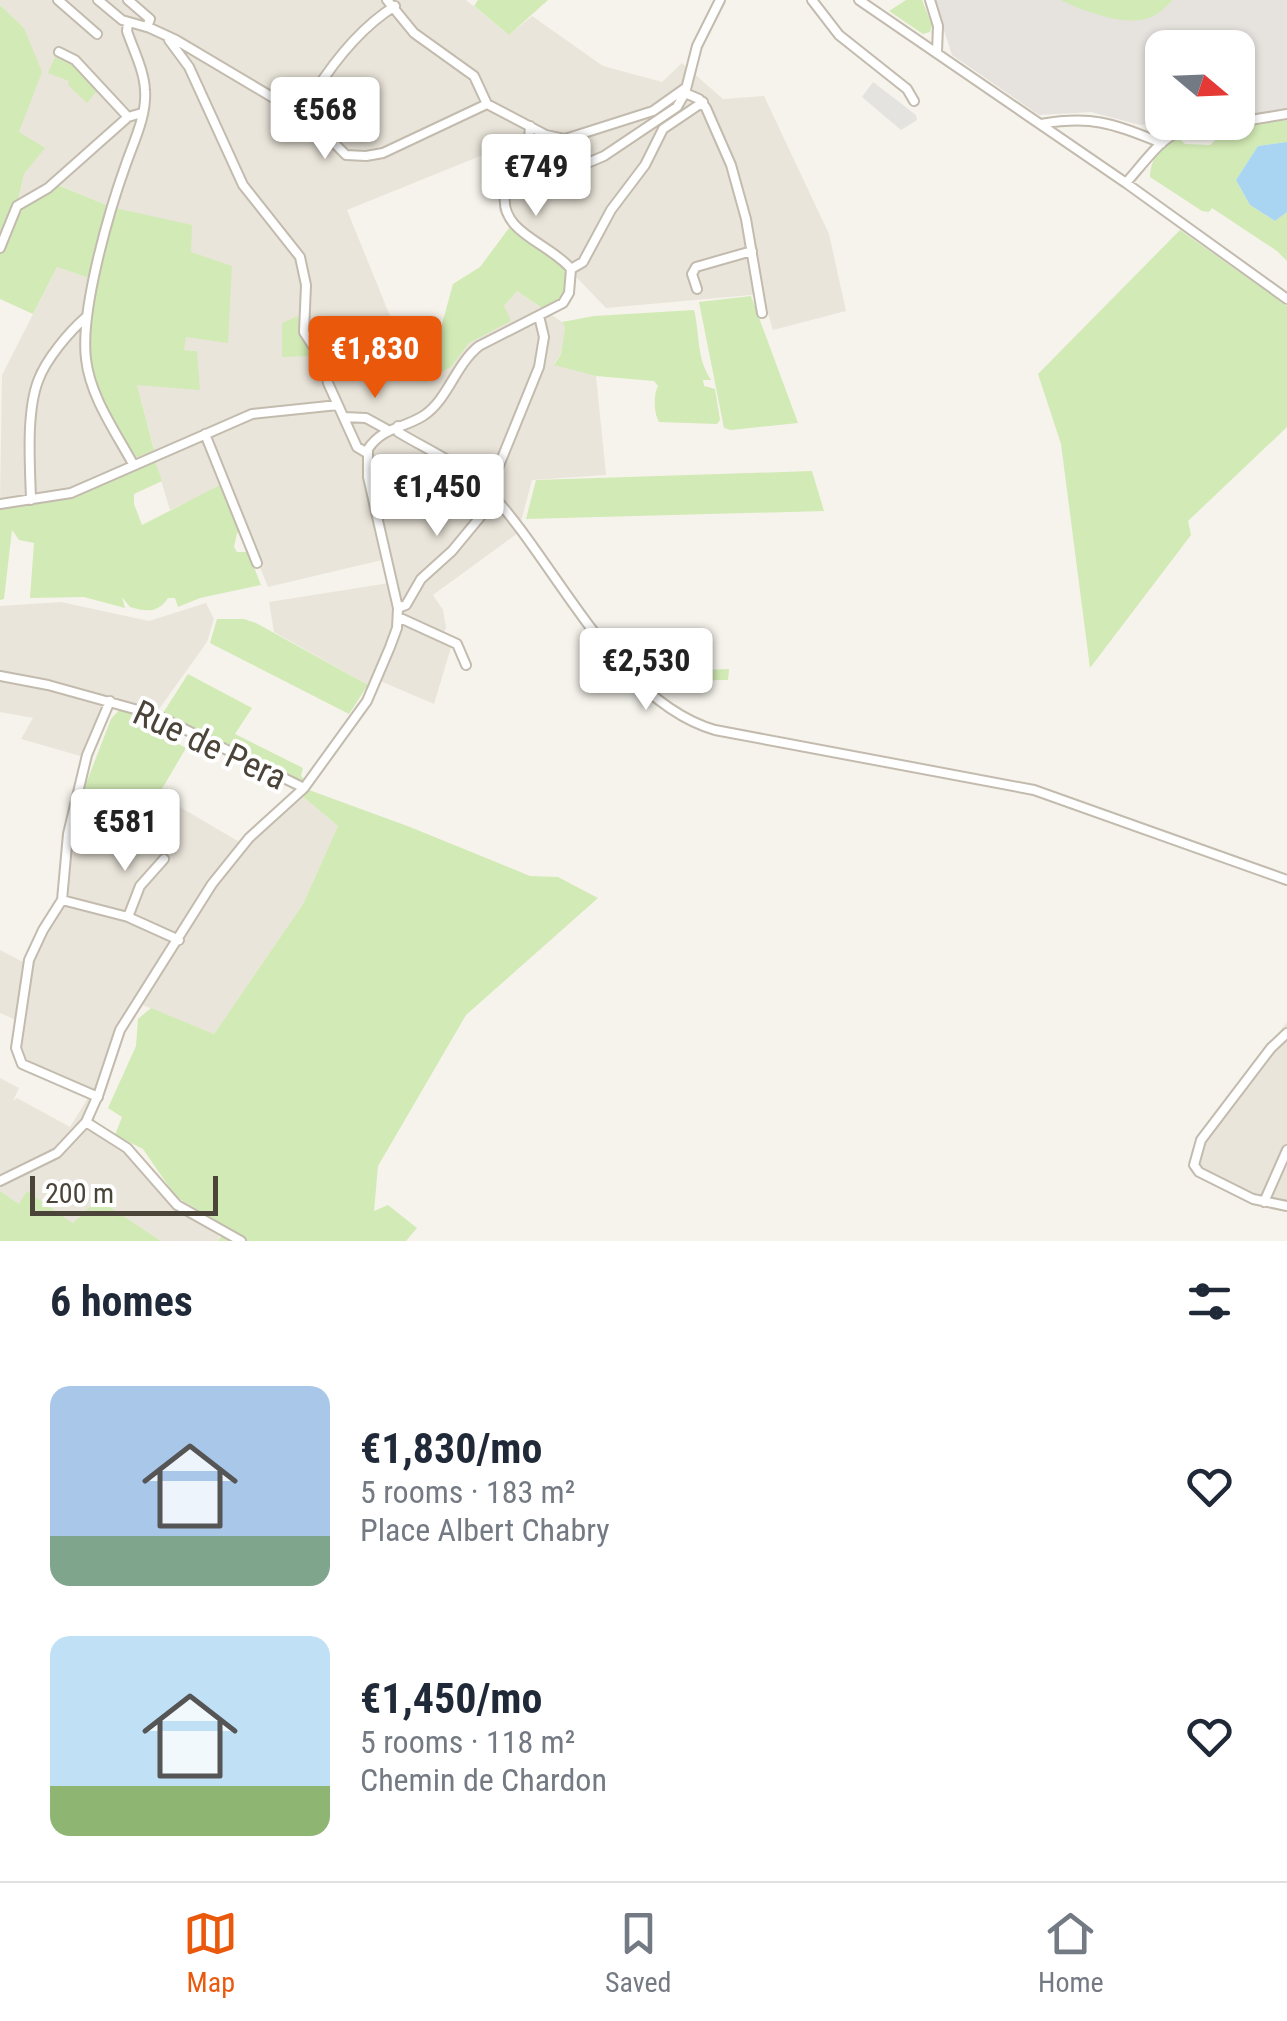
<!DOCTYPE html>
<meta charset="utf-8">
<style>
body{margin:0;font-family:"Roboto Condensed",sans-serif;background:#f6f6f7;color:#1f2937;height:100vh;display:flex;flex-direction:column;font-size:38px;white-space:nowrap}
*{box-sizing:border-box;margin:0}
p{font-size:32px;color:#747a83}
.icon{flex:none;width:55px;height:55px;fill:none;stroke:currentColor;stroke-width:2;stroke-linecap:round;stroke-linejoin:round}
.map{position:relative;height:1241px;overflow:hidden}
.drawer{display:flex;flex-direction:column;background:#fff;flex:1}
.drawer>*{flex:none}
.needle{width:65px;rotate:109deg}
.buttons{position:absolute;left:1145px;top:30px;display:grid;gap:20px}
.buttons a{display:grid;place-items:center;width:110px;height:110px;border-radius:20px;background:#fff;box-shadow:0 2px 8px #0004;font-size:50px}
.scale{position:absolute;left:30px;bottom:25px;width:188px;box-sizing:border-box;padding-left:10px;border:5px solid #4b4439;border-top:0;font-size:28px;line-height:35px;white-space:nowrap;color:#4b4439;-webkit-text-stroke:8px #fff;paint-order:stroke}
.price{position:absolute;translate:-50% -85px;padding:0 22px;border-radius:10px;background:#fff;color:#222;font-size:32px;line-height:65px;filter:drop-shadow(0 2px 5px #0008)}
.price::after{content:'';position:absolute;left:50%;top:60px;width:30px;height:22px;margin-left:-15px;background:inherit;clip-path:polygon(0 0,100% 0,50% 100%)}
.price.selected{background:#ea580c;color:#fff}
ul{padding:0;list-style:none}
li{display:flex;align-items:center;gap:30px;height:250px;padding:0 50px}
li span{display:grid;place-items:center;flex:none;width:280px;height:200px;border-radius:20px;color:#555}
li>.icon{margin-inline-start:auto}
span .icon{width:120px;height:120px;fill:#fffc;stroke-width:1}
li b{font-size:42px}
h2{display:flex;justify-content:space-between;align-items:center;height:120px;padding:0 50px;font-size:42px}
.menu{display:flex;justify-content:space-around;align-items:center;height:140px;border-top:2px solid #e0e1e3;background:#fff;font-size:28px;color:#747a83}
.menu a{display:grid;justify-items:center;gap:5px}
.menu .selected{color:#ea580c}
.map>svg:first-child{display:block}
.residential{fill:#eae5da}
.industrial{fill:#e6e2dd}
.green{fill:#d2eab5}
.parking{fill:#e5e3e0}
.water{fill:#a9d4f2}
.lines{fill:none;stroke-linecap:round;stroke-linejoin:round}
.minor-casing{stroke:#c2bbae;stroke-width:12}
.minor{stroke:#fff;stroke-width:8}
.labels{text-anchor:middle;stroke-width:8;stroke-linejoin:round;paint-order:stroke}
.street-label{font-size:35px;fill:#4b4439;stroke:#fff}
</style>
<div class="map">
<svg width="1287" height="1241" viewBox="0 0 1287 1241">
<rect width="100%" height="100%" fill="#f6f3ec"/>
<path class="residential" d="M 0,0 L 466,0 L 509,35 L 532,16 L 603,66 L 662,82 L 682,63 L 723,99 L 764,96 L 829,234 L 846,311 L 773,330 L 762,294 L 606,308 L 557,257 L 509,228 L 499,211 L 500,193 L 507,173 L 517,162 L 520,140 L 347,210 L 388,311 L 423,383 L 451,367 L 469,343 L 510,321 L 504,306 L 517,291 L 562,322 L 565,327 L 561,353 L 554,364 L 596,376 L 606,475 L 532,480 L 518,533 L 433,595 L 443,610 L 446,627 L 443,636 L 452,644 L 434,704 L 373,678 L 368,685 L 274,632 L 269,602 L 389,583 L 382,560 L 268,587 L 226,484 L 170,510 L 155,461 L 71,491 L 0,502 L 2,375 L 57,267 L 92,279 L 88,340 L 91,364 L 104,403 L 154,449 L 137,385 L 196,351 L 183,350 L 190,252 L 109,206 L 59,185 L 17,206 L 24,174 L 44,148 L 18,133 L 28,104 L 24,28 L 0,5 Z
M 61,602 L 149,621 L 206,603 L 214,619 L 207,642 L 157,712 L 128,702 L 105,698 L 84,757 L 21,739 L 33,718 L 0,712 L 0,606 Z
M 302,796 L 338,826 L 303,904 L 214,1034 L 133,1001 L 115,1028 L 98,1079 L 94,1129 L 136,1161 L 176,1209 L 221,1234 L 217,1241 L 161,1241 L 98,1199 L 73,1223 L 28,1192 L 19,1204 L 0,1191 L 0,1078 L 19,1088 L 13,1101 L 17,1098 L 70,1127 L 88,1098 L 88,1089 L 32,1065 L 20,1054 L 34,951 L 64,905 L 67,857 L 79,797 L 156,829 L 173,803 L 248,847 Z
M 0,950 L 27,964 L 18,1021 L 0,1013 Z
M 1287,1022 L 1287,1210 L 1259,1205 L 1193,1170 L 1192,1162 L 1198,1140 Z"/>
<path class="industrial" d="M 934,0 L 1060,0 L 1103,16 L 1154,16 L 1173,0 L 1287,0 L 1287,109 L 1238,116 L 1238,48 L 1162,48 L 1162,122 L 1186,123 L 1140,125 L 1091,112 L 1039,115 L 952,55 Z"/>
<path class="green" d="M 478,0 L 548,0 L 509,35 L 474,6 Z
M 906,0 L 922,0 L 932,25 L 930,32 L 923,34 L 889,11 Z
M 1060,0 L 1173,0 C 1167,5 1161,12 1154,16 C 1127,29 1085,11 1060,0 Z
M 0,5 L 24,28 L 42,72 L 19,132 L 45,148 L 24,174 L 17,205 L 58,185 L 109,206 L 92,279 L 57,267 L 33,314 L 0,299 Z
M 55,57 L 77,67 L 99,88 L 87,103 L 68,85 L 69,81 L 48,73 Z
M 1287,120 L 1287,142 L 1258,146 L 1236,180 L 1250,205 L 1275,221 L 1287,212 L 1287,261 L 1277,251 L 1212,208 L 1209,212 L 1202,211 L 1150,177 C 1150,159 1162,144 1179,138 L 1185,144 L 1210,145 L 1230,127 Z
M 115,208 L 192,225 L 191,252 L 232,266 L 228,343 L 186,337 L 184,350 L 197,351 L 200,390 L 137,385 L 154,450 L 135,458 C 117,427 96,395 90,360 C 84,319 106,249 115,208 Z
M 509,228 L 557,257 L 567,269 L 566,292 L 545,310 L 517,291 L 504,306 L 511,321 L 469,343 L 451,367 L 423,383 L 408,352 L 439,335 L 453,284 L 480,267 Z
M 1180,230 L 1287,306 L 1287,427 L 1188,521 L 1191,535 L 1090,668 L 1061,444 L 1038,374 Z
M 751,296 L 798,423 L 731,430 L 724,428 L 699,302 Z
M 694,310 C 700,333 696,358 711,380 L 703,380 L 704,386 L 715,389 L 720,420 L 717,424 L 659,422 C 654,414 653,395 658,386 L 654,381 L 596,376 L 554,365 L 561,354 L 565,327 L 562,322 L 594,316 Z
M 298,316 L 310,356 L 282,357 L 282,323 Z
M 155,461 L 162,481 L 134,494 L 134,504 L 142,525 L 220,485 L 241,531 L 237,533 L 234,547 L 237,552 L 248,552 L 261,585 L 200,598 L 178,607 L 175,598 L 168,598 C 158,613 147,612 130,607 L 122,597 L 125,608 L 84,597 L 30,598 L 34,543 L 19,540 L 12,530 L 4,599 L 0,600 L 0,507 L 71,496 Z
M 812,471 L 824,511 L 526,519 L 536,480 Z
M 217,619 L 244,619 L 256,623 L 368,685 L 349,714 L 210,643 Z
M 638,665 L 645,672 L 729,669 L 728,680 L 644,681 L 631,668 Z
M 188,674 L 252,708 L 235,734 L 303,768 L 301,776 L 305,780 L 297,782 L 289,779 L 163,713 Z
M 121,708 L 144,716 L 150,722 L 156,719 L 151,730 L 186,748 L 159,794 L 173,803 L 156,829 L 99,806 L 94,793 L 86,795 L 84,789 L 111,719 Z
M 309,790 L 410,827 L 530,876 L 558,877 L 598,898 L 466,1015 L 378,1166 L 374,1211 L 388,1205 L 417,1228 L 406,1241 L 217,1241 L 229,1228 L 176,1197 L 143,1149 L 115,1135 L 122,1117 L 108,1108 L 136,1046 L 138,1019 L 151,1008 L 214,1034 L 303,904 L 338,826 L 302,796 Z
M 0,1191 L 19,1204 L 27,1191 L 73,1223 L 98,1199 L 161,1241 L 0,1241 Z"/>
<path class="parking" d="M 873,82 L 916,115 L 917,120 L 901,130 L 862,97 Z"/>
<path class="water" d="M 1287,142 L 1287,212 L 1275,221 L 1250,205 L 1236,180 L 1258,146 Z"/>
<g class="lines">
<g class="minor-casing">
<path id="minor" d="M 58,0 L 97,34
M 98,0 L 122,20 L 150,28 L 176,40 L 277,100 L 325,134 L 346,155 L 366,156 L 383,153 L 487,104
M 128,0 L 150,19 L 147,27
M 387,0 L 414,33 L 474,76 L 487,104
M 812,0 L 839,35 L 907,89 L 914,101
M 859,0 L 1126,183 L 1287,299
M 930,0 L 938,26 L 937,52
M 128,23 L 127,31 C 133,49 144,70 145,90 C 147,115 134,141 126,164 C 109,211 80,311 86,359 C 90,396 115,431 133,464
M 169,40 L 189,67 L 243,185 L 300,257 L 306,285 L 304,332 L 325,365 L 328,383 L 357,447 L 367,453
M 59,52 L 75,60 L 128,117
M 314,93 C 335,60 361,27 395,6
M 685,93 L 699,99 L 706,108 L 731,165 L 746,219 L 762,313
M 487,104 L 546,135 L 565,139 L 653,111 L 684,89
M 1238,122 L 1287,114
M 1041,124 C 1094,115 1113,124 1162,143
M 527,164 L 530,126
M 1126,183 C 1168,134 1167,128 1232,122
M 0,248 L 17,206 L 48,188 L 128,117 L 142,113
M 571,269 L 583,262 L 611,210 L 645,165 L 663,129 L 703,102
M 697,289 L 692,274 L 696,267 L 752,251
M 344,417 L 366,418 L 386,429
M 398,426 L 398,432 C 424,448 468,468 488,490 C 556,562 615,701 715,730 L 1034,790 L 1287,880
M 205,434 L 257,563
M 489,490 L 539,367 L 544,337 L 539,316
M 31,500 C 30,465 26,413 38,381 C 46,359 69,332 86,317
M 0,504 L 71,493 L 252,414 L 338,405
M 398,608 L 406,605 L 421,579 L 452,551 L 495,499
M 398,617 L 457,644 L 466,665
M 0,676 L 48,685 L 156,715 L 304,788
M 62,900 L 128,917 L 179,940
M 128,917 L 140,886 L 164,859
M 1287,1033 L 1271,1048 L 1201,1140 L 1194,1165 L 1199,1172 L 1253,1199 L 1287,1206
M 98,1097 L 22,1064 L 16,1048 L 29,960 L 43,930 L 62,900 L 68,834 L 87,755 L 110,701
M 86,1122 L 127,1148 L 177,1205 L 241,1241
M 0,1181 L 57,1153 L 86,1122 L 99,1093 L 120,1030 L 212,884 L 249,838 L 304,788 L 367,701 L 390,647 L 397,628 L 398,608 L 368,477 L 368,449 C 383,427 402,429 423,416 C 448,400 455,365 479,346 L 563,303 L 569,293 L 571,269 C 550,243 500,233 505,195 C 508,180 514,172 527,164 L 568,169 L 585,164 L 604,156 L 677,107 L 685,93 L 697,46 L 720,0
M 1264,1202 L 1287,1150"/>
</g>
<use href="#minor" class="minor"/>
</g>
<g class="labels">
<g class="street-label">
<text transform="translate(210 745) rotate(25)" y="12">Rue de Pera</text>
</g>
</g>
</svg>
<div class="buttons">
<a><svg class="needle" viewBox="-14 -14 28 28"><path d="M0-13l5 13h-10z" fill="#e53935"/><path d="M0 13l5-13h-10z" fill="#747a83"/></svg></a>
</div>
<div class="scale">200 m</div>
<b class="price" style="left:325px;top:162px">€568</b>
<b class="price" style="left:536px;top:219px">€749</b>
<b class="price selected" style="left:375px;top:401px">€1,830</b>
<b class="price" style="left:437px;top:539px">€1,450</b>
<b class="price" style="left:646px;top:713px">€2,530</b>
<b class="price" style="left:125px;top:874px">€581</b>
</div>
<section class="drawer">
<h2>6 homes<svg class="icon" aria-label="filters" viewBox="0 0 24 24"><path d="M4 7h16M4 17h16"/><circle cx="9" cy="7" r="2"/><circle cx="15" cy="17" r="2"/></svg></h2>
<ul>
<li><span style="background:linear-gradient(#a9c7e8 75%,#7fa58c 0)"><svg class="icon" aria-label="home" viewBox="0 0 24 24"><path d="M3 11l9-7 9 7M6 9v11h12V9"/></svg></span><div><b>€1,830/mo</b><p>5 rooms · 183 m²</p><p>Place Albert Chabry</p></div><svg class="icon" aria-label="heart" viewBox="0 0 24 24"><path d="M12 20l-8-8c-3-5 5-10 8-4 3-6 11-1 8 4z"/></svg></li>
<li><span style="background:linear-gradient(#bfe0f5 75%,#8fb573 0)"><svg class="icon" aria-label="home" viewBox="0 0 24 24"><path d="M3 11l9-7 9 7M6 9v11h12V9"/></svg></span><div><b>€1,450/mo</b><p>5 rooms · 118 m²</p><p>Chemin de Chardon</p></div><svg class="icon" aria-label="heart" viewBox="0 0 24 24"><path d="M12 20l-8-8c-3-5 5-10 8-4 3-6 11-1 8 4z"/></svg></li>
</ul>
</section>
<nav class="menu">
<a class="selected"><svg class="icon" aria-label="map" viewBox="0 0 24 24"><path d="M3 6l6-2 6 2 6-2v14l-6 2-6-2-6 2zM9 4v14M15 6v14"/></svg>Map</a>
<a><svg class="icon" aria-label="saved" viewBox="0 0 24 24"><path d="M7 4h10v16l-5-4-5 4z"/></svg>Saved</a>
<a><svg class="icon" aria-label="home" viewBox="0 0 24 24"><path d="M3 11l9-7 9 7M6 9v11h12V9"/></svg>Home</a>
</nav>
